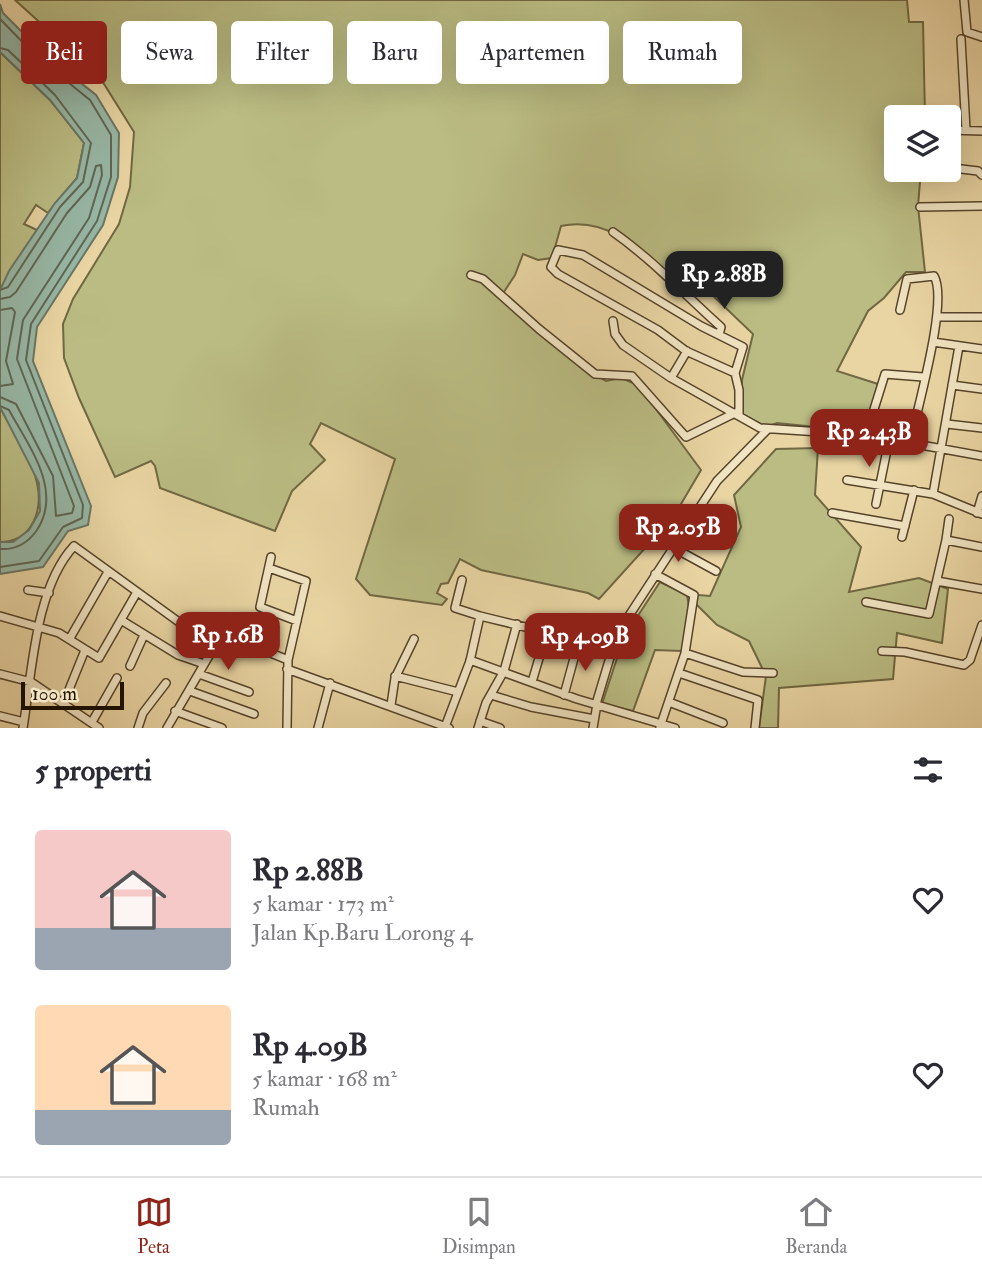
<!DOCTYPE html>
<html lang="id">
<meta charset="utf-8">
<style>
body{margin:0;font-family:"IM FELL Double Pica",serif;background:#f7f7f7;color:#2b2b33;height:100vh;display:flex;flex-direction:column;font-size:26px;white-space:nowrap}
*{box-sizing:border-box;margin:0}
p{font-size:23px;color:#7c7c81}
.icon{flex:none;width:38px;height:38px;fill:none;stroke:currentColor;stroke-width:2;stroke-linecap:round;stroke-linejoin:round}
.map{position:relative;height:728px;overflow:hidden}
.sheet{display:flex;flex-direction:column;background:#fff;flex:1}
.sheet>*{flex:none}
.hud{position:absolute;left:21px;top:21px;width:942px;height:63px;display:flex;gap:14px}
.controls{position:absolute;left:884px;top:105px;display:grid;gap:14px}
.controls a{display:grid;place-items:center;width:77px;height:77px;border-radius:7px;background:#fff;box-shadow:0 7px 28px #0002;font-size:35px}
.scale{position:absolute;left:21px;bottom:18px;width:103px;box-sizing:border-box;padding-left:7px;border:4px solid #251402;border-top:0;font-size:19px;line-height:24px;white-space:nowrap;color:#251402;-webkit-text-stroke:5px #f1e4c3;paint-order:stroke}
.price{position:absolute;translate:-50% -60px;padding:0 16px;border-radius:14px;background:#8f2418;color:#fff;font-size:23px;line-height:46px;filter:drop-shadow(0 2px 4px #0008)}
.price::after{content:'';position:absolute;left:50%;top:42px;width:21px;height:16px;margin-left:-10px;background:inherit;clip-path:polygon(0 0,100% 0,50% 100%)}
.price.selected{background:#222;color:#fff}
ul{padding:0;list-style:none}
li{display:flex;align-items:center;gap:21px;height:175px;padding:0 35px}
li span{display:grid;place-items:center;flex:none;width:196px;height:140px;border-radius:7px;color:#555}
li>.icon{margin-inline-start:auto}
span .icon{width:84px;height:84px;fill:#fffc;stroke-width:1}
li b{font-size:30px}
h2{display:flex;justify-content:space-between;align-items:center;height:84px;padding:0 35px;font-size:30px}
.pill{padding:0 24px;border-radius:7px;background:#fff;box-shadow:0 7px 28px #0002;font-size:24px;line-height:63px}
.pill.selected{background:#8f2418;color:#fff}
.tabs{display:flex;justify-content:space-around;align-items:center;height:98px;border-top:2px solid #e1e1e2;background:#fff;font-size:19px;color:#7c7c81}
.tabs a{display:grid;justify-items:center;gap:4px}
.tabs .selected{color:#8f2418}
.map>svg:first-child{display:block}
.green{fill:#babc83;stroke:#706842;stroke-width:2}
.water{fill:#97b8a7;stroke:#697665;stroke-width:2}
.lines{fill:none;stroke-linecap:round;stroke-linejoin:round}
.shore{stroke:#5e6654;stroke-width:2}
.minor-casing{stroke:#56442a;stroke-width:10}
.minor{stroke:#f1e4c3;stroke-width:7}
</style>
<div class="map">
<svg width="982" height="728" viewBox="0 0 982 728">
<rect width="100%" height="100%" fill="#e9d5a3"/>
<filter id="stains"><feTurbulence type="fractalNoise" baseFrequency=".00286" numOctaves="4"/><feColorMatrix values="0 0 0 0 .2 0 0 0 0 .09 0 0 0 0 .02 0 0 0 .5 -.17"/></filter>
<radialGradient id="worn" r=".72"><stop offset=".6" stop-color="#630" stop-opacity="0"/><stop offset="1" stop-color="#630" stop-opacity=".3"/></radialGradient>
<path class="green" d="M 15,0 L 907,0 L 909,22 L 923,22 L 925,117 L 896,117 L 896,170 L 921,170 L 918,206 L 925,272 L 906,272 L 884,298 L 868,311 L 837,371 L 878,384 L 865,432 L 777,423 L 766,427 L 740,413 L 742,380 L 753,334 L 706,289 L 684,292 C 646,259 615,215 561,226 L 552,258 L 538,260 L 523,254 L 515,275 L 502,295 L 584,369 L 606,381 L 621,378 L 638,385 L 701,470 L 661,538 L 646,547 L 599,599 L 588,593 L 481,570 L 460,559 L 448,583 L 441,584 L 437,593 L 447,599 L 442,605 L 370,595 L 356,579 L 395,459 L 321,423 L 310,444 L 325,460 L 292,491 L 275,531 L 160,488 L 155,466 L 151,461 L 115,477 L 79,398 L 64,358 L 63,324 L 73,299 L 119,224 L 130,187 L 134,132 L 99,76 Z
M 0,52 L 50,100 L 84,143 L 77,178 L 48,213 L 36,205 L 24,224 L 37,230 L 0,290 Z
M 0,407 C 18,442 55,488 31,526 C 24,537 13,542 0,542 Z
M 818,448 L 815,495 L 861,547 L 849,592 L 919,578 L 948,589 L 942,643 L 897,633 L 893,679 L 779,688 L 778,728 L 759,728 L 766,676 L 749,641 L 717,625 L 687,595 L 692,626 L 682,651 L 655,650 L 633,711 L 602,704 L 624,637 L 660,582 L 686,594 L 710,596 L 741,527 L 734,495 L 776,449 Z"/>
<path class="water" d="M 0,4 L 3,13 L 43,53 L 96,95 L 119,133 L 118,177 L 103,225 L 37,327 L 33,361 L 91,506 L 88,525 L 68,531 L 43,567 L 0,574 L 0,542 L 13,542 L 29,530 L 40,511 L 39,483 L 0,407 L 0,290 L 9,271 L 55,203 L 77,178 L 84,143 L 50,100 L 0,52 Z"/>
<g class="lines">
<path class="shore" d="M 0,19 L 38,58 L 90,100 L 111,135 L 111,177 L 97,221 L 31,324 L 26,360 L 83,505 L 82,518 L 63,527 L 39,561 L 0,567
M 0,48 L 8,50 L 55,95 L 91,143 L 83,182 L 60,207 L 8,287 L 0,290
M 0,299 L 10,297 L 16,292 L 67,213 L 90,187 L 96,166 L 101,165 L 102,175 L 89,218 L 23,320 L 17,359 L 74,506 L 72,513 L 56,516 L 53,476 L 16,404 L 0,397
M 0,310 L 12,308 L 15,312 L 6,361 L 13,384 L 0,386
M 0,406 L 9,410 C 29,447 63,490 37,530 C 28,543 15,550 0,549"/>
<g class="minor-casing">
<path id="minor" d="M 964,0 L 967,32 L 982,37
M 961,39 L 966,130
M 948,130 L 982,131
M 953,168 L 978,171 L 982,175
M 920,207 L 982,206
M 613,232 C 653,260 685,295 721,327 L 719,335
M 471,275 L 483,279 L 539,329 L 595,374 L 632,376 L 686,437 L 735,413
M 900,310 L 907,279 L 934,276 C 949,301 916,412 910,444
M 937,317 L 982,317
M 613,321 L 615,334 L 623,345 L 671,378 L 760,428 L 866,435 L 982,456
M 933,342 L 982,349
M 735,373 L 686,351 L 658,330 L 558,274 L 551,267 L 558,250 L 583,255 L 701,326 L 743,347 L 735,373 L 739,390 L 739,416
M 671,378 L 687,351
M 952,385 L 982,389
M 947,424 L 982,428
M 866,435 L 885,374 L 923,377
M 847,480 L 933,494 L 982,514
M 933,494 L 959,346
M 876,504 L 889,440
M 832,513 L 905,526
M 977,513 L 982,496
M 902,537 L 914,490
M 946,540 L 949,519
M 672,547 L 716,571
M 271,557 L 260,607 L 297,621
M 269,568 L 306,581 L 288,660 L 287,728
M 655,574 L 694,595 L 685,653 L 660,727
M 937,581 L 982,589
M 28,590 L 49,593
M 866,602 L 929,614 L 946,540 L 982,547
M 0,616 L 59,633 L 99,658 L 137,592
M 480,616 L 579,640 L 564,695
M 121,620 L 178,655 L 204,664
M 70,638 L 108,572
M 882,651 L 905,652 L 964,665 L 970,660 L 982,625
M 685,653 L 743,672 L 773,673
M 470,660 L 577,699 L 675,728
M 130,666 L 144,635
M 287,669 L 449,728
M 679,673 L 758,700 L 755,728
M 0,674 L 31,682 L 99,728
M 199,674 L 249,692
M 395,676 L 458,692
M 532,682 L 547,631
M 190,691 L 254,714
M 491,695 L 531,707 L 594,719
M 64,702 L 85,650
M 669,702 L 723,723
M 596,704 L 617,634 L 717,481 L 767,430
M 391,705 L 395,678 L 414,639
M 175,711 L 222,728
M 0,716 L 24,722
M 480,721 L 500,728
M 92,722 L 117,678
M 445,727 L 470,661 L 480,616 L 455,608 L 462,580
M 23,728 C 32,673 35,588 74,546 L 212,646
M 138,728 L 143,713 L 166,683
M 167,728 L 220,637 L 239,640 L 288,660
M 318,728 L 330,683
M 478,728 L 486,703 L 504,671 L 517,624
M 593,728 L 597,704"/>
</g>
<use href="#minor" class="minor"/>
</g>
<rect width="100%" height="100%" filter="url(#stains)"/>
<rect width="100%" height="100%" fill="url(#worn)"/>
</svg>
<div class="controls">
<a><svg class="icon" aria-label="layers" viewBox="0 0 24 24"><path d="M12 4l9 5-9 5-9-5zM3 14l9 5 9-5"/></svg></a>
</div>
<div class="scale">100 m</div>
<b class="price selected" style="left:724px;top:311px">Rp 2.88B</b>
<b class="price" style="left:869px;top:469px">Rp 2.43B</b>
<b class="price" style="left:678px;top:564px">Rp 2.05B</b>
<b class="price" style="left:228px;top:672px">Rp 1.6B</b>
<b class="price" style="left:585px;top:673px">Rp 4.09B</b>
<div class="hud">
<a class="pill selected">Beli</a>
<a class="pill">Sewa</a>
<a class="pill">Filter</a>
<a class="pill">Baru</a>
<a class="pill">Apartemen</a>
<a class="pill">Rumah</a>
</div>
</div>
<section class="sheet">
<h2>5 properti<svg class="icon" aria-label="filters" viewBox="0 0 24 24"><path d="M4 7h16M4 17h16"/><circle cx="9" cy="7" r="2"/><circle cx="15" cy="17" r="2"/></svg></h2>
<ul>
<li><span style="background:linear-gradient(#f6c9c9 70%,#9aa5b1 0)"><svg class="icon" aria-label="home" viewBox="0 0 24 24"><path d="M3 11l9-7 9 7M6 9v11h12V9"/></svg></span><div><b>Rp 2.88B</b><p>5 kamar · 173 m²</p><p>Jalan Kp.Baru Lorong 4</p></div><svg class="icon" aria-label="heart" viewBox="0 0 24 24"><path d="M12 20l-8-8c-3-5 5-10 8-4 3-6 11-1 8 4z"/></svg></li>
<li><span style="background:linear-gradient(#ffd9b3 75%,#9aa5b1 0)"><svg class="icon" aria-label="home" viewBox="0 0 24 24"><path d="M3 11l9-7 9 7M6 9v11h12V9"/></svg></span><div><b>Rp 4.09B</b><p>5 kamar · 168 m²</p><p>Rumah</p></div><svg class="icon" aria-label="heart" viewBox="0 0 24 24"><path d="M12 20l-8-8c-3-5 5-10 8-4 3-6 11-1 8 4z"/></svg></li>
</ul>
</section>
<nav class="tabs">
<a class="selected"><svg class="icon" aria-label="map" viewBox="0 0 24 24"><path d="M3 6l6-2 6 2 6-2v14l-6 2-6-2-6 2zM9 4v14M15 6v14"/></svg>Peta</a>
<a><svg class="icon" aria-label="saved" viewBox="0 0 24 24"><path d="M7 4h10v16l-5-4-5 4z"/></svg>Disimpan</a>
<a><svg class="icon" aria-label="home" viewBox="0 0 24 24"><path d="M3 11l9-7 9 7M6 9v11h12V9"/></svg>Beranda</a>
</nav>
